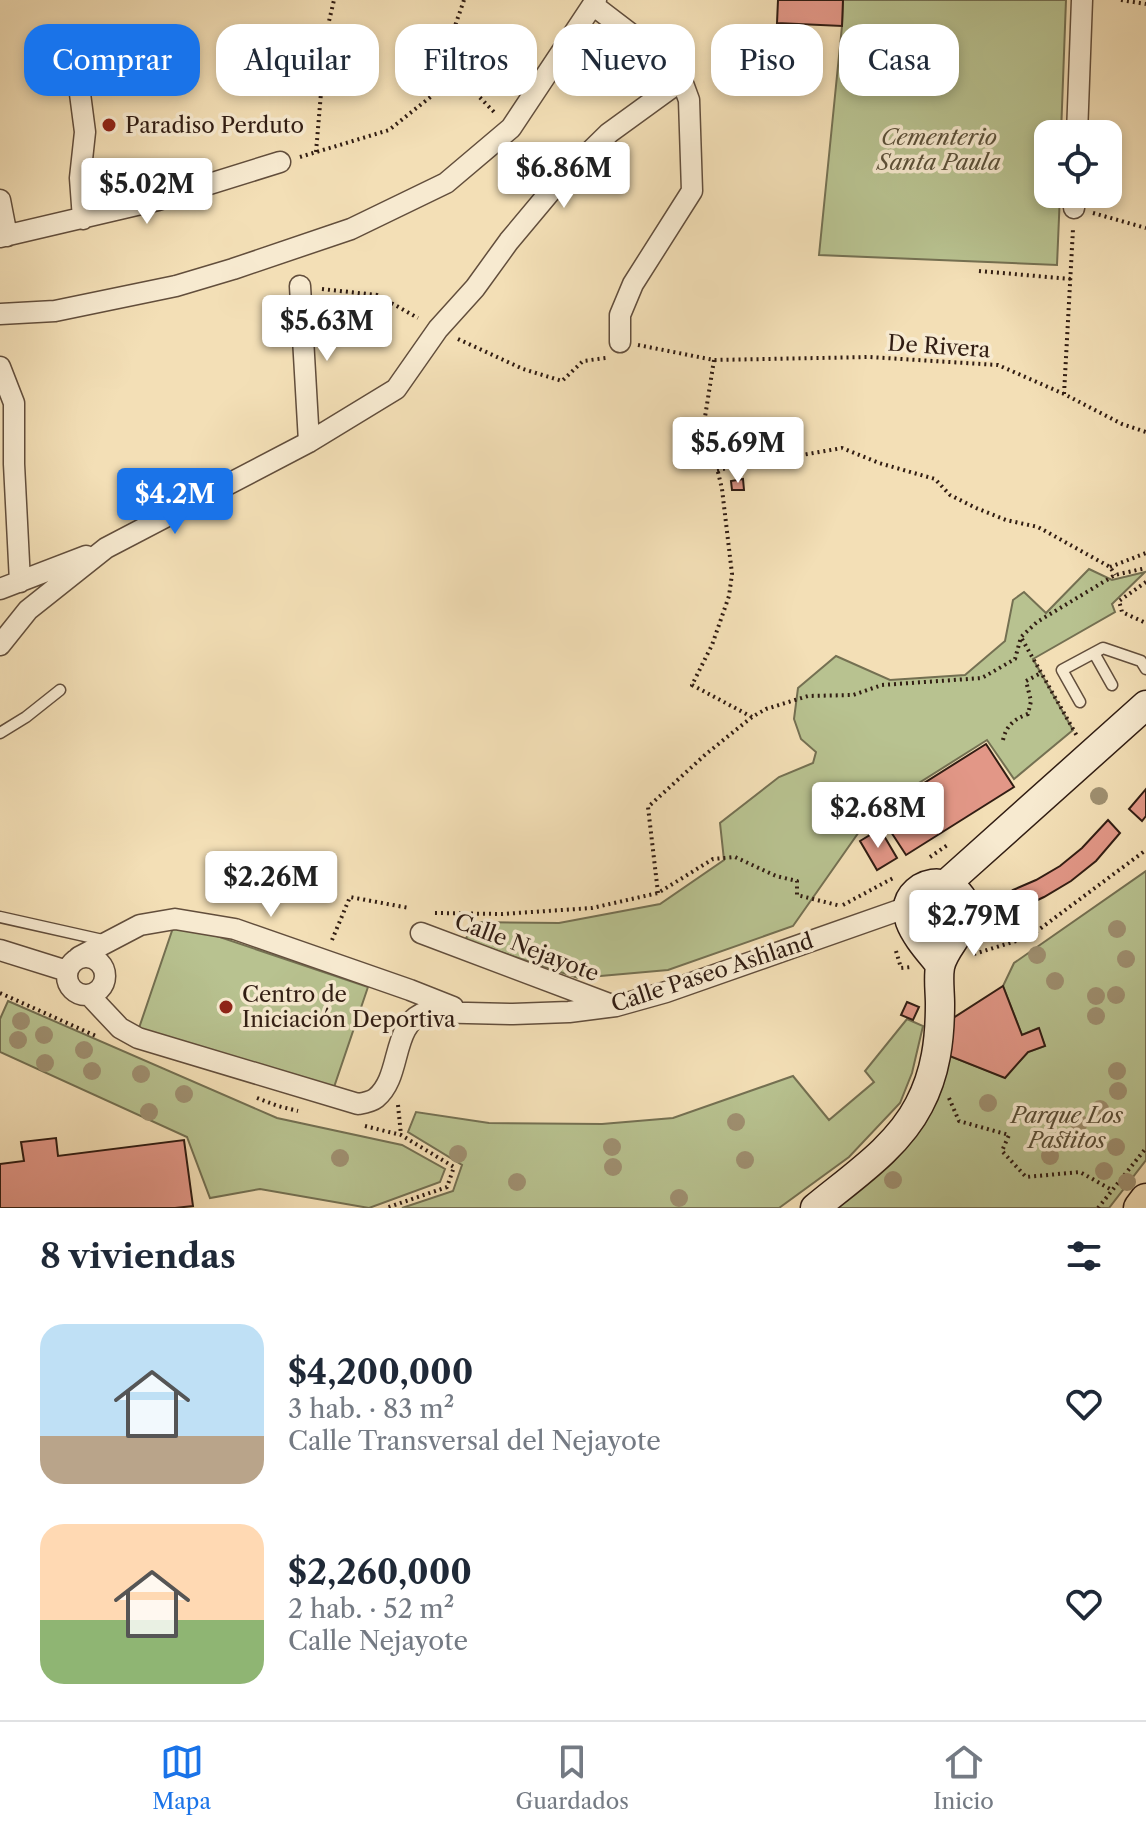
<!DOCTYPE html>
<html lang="es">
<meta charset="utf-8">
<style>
body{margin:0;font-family:"Libre Caslon Text",serif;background:#f2f2f3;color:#1f2937;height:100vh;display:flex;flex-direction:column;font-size:30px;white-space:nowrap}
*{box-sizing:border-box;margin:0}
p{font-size:26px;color:#747a83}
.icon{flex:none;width:44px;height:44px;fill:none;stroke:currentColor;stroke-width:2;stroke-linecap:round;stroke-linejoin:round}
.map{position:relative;height:1208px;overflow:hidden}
.drawer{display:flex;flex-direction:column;background:#fff;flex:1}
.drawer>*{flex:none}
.hud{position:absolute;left:24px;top:24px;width:1098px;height:72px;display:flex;gap:16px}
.fabs{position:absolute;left:1034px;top:120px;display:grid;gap:16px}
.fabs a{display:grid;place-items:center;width:88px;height:88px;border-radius:16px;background:#fff;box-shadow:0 4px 12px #0003;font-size:40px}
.price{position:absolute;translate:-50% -68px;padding:0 18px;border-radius:8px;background:#fff;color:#222;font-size:26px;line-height:52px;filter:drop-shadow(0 2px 4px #0008)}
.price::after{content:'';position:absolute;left:50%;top:48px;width:24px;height:18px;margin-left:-12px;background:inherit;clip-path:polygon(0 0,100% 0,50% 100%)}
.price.selected{background:#1a73e8;color:#fff}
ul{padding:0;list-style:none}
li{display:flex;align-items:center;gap:24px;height:200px;padding:0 40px}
li span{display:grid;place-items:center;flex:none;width:224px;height:160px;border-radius:24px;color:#555}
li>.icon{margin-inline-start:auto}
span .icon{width:96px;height:96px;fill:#fffc;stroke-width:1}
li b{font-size:34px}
h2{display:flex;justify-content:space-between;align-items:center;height:96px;padding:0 40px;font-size:34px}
.chip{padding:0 28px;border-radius:24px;background:#fff;box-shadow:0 4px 12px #0003;font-size:28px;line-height:72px}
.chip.selected{background:#1a73e8;color:#fff}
.tabs{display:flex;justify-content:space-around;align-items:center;height:112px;border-top:2px solid #e0e1e3;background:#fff;font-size:22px;color:#747a83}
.tabs a{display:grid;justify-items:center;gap:4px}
.tabs .selected{color:#1a73e8}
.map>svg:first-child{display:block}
.green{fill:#b8c290;stroke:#747052;stroke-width:2}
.building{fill:#e29787;stroke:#311d13;stroke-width:2}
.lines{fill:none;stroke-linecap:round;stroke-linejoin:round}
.lane-casing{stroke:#624e3c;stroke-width:13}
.street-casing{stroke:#624e3c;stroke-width:23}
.secondary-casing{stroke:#311d13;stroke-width:31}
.primary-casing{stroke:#311d13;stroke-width:35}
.path{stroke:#311d13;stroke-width:4;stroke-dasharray:2 4;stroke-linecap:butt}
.lane{stroke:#f7ead0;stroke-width:10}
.street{stroke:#f7ead0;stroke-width:20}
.secondary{stroke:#f7ead0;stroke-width:28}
.primary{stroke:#f3dfb6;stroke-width:32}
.tree{fill:#9f9071}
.poi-dot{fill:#8f2418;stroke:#f7ead0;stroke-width:3}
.labels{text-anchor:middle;stroke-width:7;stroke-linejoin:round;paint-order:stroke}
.poi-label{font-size:22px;fill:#311d13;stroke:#f7ead0;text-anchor:start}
.park-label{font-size:22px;font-style:italic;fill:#5a4f38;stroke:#f7ead0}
.street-label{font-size:22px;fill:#311d13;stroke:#f7ead0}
</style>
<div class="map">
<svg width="1146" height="1208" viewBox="0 0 1146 1208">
<rect width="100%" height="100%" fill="#f3dfb6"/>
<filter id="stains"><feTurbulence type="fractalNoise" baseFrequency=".0025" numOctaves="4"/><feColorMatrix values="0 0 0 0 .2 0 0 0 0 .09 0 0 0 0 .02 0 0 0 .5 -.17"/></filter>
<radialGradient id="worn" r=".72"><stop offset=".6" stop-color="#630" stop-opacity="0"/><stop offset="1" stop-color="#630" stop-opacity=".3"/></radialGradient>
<path class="green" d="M 843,0 L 1066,0 L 1061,134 L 1048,134 L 1048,194 L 1060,194 L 1057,265 L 819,255 L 842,26 Z
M 1089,569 L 1112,580 L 1145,572 L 1112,604 L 1115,612 L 1033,659 L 1073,730 L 1014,779 L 987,740 L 873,812 L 793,926 L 668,970 L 578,978 L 465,940 L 476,922 L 559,923 L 660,904 L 724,860 L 720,823 L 779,777 L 813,763 L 816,752 L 801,739 L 794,719 L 798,688 L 836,656 L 890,680 L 965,675 L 1005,641 L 1013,600 L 1024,592 L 1046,613 Z
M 1146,871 L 1146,1160 L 1109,1208 L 830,1208 L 942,1053 L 1004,1077 L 1028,1052 L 1045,1046 L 1038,1028 L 1022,1035 L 1003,986 L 1014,963 Z
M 933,907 L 941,909 L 948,920 L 943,931 L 935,934 L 930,934 L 922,915 L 925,911 Z
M 175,922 L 368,987 L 332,1093 L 139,1028 Z
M 8,1001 L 277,1118 L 402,1145 L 445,1169 L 440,1182 L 369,1208 L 260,1189 L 210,1198 L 187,1137 L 0,1052 L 0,1019 Z
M 907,1019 L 923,1026 L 912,1073 L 900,1103 L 849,1157 L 779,1208 L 402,1208 L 453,1191 L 462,1165 L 408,1132 L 416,1112 L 489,1123 L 602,1124 L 673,1118 L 793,1076 L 829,1120 L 874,1082 L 865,1071 Z"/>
<path class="building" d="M 778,0 L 843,0 L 842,26 L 777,23 Z
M 743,479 L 744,490 L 732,490 L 731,481 Z
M 986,744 L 1014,787 L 906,855 L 878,812 Z
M 1146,789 L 1146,816 L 1142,821 L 1129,809 Z
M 1108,820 L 1120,833 L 1096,861 L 1071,881 L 1044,897 L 1025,906 L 1013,890 L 1036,880 L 1060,866 L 1082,848 Z
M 880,829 L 897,858 L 877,870 L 860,841 Z
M 1003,986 L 1022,1035 L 1039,1028 L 1045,1046 L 1028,1052 L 1005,1078 L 942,1053 L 950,1020 Z
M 907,1002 L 919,1007 L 913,1020 L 901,1015 Z
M 56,1138 L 58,1156 L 184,1140 L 193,1206 L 175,1208 L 0,1208 L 0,1164 L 24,1161 L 21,1142 Z"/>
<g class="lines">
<g class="lane-casing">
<path id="lane" d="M 1094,653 L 1112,685
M 1080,702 L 1062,670 L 1103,648 L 1141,661 L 1146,669
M 0,733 L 26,717 L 60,690
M 0,917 L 107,941"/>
</g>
<g class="street-casing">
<path id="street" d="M 593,5 L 678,70 L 689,100 L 692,191 L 633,284 L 620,315 L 620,342
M 79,86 L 85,132 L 80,178 L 83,219
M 1077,134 L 1082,0
M 0,200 L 7,236
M 1074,208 L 1075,194
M 0,237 L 158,200 L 280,162
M 300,286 L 309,442
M 0,314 L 55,311 L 176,286 L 233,269 L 351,229 L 446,183 L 511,128 L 596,0
M 0,367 L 14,403 L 14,464 L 20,582
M 0,589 L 86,556
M 0,645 L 28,610 L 106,548 L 309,442 L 396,389 L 438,329 L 475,288 L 509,241 L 555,186 L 609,133 L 682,80
M 421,933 L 612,1005
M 0,950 L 67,971
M67 976a19 19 0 1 1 38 0a19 19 0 1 1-38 0Z
M 79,957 L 140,925 L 175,919 L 235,929 L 410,990 L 453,1007
M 89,995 L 120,1028 L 138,1038 L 358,1104 C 364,1103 371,1102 376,1098 C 403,1076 390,1024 426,1012 L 513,1014 L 569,1012 L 616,1006 L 666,992 L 908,907"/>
</g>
<g class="secondary-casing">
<path id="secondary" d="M 945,885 L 1146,705
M 815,1208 C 851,1178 897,1148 919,1105 C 936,1073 940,1039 940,1004 C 940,992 938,978 940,967 C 944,944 975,925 963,900 C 959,893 952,887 944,885 C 937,882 928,884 921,888 C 888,910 925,945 940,965"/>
</g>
<g class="primary-casing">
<path id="primary" d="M 1140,1208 L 1146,1200"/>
</g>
<path class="path" d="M 464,0 L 455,26 L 458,75 L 495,113
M 1121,0 L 1146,4
M 316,152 L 326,34 L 334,0
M 300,157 L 389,130 L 458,75
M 1093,213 L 1146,228
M 979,271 L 1071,279
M 322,289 L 377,295 L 418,318
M 458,339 L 523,369 L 562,381 L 583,361 L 606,358
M 638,345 L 714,360 L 870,357 L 998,365 L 1064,394 L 1122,424 L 1146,432
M 714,360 L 705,417 L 722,489 L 732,574 L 729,596 L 712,645 L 692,685 L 752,717
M 1064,394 L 1073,229
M 717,470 L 842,448 L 879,463 L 935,479 L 950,495 L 976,508 L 1006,520 L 1038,527 L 1110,567 L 1115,575
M 1110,567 L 1146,553
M 1146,582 L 1119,601 L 1122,612 L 1146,623
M 1022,639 L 1077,736
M 1003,740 C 1006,726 1014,719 1028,714 L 1031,701 L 1026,681 L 1041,673
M 930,857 L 949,844
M 658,893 L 648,807 L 706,754 L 752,717 L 766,709 L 808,696 L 853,695 L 882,685 L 982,678 L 1015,659 L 1021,637 L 1037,622 L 1115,575 L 1146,568
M 843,905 L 895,877
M 435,913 L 502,914 L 592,908 L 658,893 L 713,859 L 735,857 L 776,876 L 797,881 L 797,895 L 841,906
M 332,940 L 350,897 L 409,908
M 896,951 L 901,968 L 911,967
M 974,954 L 1029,937 L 1146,850
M 0,993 L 96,1036
M 257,1098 L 278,1106 L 298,1111
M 949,1098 L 959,1121 L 1009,1135 L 1002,1151 L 1026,1177 L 1080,1172 L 1112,1190
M 398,1105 L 401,1135
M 365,1126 L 401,1135 L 454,1167 L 447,1187 L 386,1208
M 1098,1208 L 1146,1148"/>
<use href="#lane" class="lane"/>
<use href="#street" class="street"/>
<use href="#secondary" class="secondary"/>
<use href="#primary" class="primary"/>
</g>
<g class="tree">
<circle cx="1099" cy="796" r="9"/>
<circle cx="1117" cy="929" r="9"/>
<circle cx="1037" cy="955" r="9"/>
<circle cx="1126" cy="959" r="9"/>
<circle cx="1055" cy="981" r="9"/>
<circle cx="1116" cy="995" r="9"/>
<circle cx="1096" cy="996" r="9"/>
<circle cx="1096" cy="1016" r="9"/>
<circle cx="21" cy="1021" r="9"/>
<circle cx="44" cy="1035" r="9"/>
<circle cx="18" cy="1040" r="9"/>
<circle cx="84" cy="1050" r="9"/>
<circle cx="45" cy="1063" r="9"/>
<circle cx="92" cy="1071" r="9"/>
<circle cx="1117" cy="1071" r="9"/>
<circle cx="141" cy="1074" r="9"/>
<circle cx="1118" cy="1091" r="9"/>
<circle cx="184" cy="1094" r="9"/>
<circle cx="988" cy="1103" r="9"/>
<circle cx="1100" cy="1109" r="9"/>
<circle cx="149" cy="1112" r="9"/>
<circle cx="736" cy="1122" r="9"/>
<circle cx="1079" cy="1123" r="9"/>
<circle cx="612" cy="1147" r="9"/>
<circle cx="1116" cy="1147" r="9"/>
<circle cx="458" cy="1154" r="9"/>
<circle cx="1050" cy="1156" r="9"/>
<circle cx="340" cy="1158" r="9"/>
<circle cx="745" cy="1160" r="9"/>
<circle cx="613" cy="1167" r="9"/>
<circle cx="1104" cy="1171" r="9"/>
<circle cx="893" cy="1180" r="9"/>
<circle cx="517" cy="1182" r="9"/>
<circle cx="1127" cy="1182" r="9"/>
<circle cx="679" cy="1198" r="9"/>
</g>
<g class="poi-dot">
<circle cx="109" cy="125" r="8"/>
<circle cx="226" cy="1007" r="8"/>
</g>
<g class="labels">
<g class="poi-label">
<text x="125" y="133">Paradiso Perduto</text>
<text x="242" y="1002">Centro de<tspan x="242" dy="25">Iniciación Deportiva</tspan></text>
</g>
<g class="park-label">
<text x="939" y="145">Cementerio<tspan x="939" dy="25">Santa Paula</tspan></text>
<text x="1067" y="1123">Parque Los<tspan x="1067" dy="25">Pastitos</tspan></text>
</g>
<g class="street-label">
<text transform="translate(939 346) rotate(4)" y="8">De Rivera</text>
<text transform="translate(527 947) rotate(21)" y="8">Calle Nejayote</text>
<text transform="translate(712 972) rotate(-18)" y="8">Calle Paseo Ashland</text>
</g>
</g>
<rect width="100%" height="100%" filter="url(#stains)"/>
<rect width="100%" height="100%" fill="url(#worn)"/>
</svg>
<div class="fabs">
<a><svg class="icon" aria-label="locate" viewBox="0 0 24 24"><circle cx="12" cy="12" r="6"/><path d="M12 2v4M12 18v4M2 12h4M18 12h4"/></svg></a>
</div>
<b class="price" style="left:564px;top:210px">$6.86M</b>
<b class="price" style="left:147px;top:226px">$5.02M</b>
<b class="price" style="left:327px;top:363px">$5.63M</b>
<b class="price" style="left:738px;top:485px">$5.69M</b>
<b class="price selected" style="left:175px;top:536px">$4.2M</b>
<b class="price" style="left:878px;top:850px">$2.68M</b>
<b class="price" style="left:271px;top:919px">$2.26M</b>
<b class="price" style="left:974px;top:958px">$2.79M</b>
<div class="hud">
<a class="chip selected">Comprar</a>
<a class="chip">Alquilar</a>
<a class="chip">Filtros</a>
<a class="chip">Nuevo</a>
<a class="chip">Piso</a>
<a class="chip">Casa</a>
</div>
</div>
<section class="drawer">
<h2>8 viviendas<svg class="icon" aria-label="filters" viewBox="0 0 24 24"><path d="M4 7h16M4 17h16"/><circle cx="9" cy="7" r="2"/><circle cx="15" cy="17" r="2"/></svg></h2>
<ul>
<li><span style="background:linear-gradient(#bfe0f5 70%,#b9a48a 0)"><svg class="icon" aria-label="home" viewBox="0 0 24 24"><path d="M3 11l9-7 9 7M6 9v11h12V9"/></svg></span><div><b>$4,200,000</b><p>3 hab. · 83 m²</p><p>Calle Transversal del Nejayote</p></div><svg class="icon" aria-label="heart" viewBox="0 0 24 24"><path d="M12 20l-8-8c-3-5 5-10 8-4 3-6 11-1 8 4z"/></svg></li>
<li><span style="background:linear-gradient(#ffd9b3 60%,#8fb573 0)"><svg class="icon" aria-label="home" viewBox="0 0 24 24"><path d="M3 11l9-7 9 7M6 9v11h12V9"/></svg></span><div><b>$2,260,000</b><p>2 hab. · 52 m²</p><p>Calle Nejayote</p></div><svg class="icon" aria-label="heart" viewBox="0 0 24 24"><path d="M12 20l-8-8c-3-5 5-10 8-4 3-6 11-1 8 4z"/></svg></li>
</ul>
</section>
<nav class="tabs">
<a class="selected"><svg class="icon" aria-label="map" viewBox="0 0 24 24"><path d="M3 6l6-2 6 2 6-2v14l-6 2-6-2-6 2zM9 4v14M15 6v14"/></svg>Mapa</a>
<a><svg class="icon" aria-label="saved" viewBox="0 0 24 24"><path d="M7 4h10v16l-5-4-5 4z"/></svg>Guardados</a>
<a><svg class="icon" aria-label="home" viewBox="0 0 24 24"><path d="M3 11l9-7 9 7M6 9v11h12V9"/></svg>Inicio</a>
</nav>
